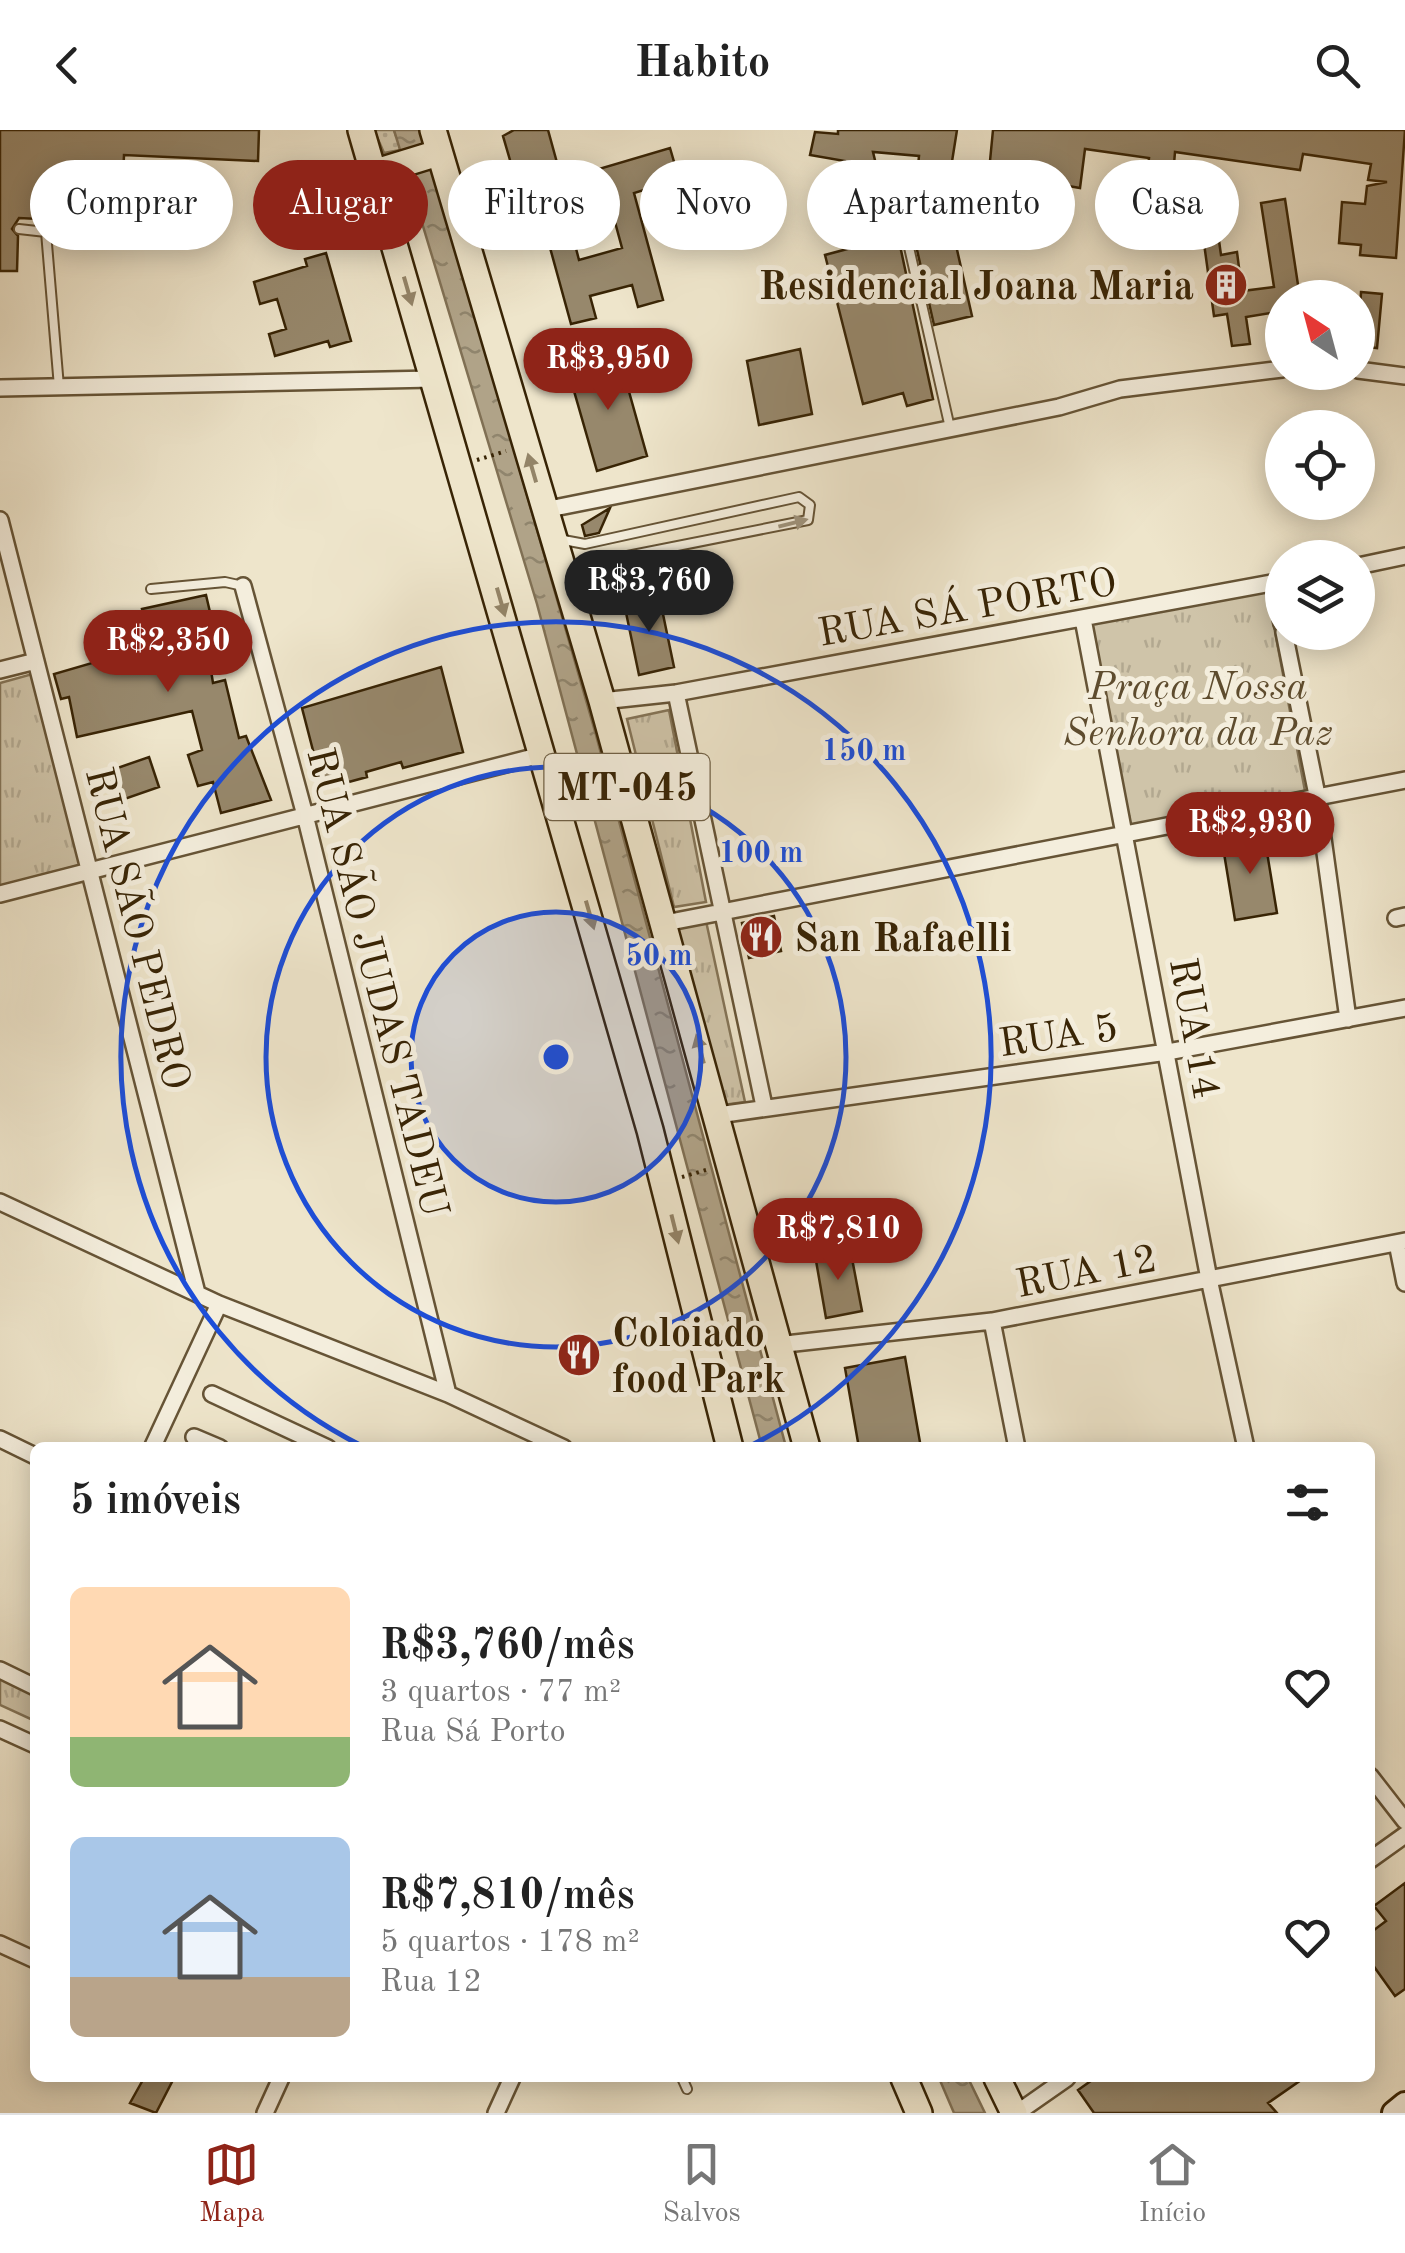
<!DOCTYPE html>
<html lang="pt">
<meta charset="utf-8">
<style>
body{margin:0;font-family:"Old Standard TT",serif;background:#f2f2f2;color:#222;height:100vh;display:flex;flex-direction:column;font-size:38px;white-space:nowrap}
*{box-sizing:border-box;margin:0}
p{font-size:32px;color:#767676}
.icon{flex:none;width:55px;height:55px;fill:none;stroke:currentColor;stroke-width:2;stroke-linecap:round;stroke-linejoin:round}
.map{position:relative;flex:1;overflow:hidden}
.details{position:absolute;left:30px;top:1312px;width:1345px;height:640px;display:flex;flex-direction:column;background:#fff;border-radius:15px;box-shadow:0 5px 25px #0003}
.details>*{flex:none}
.top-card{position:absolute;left:30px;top:30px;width:1345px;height:90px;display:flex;gap:20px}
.needle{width:65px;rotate:324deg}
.tools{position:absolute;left:1265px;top:150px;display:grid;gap:20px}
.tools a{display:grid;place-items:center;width:110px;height:110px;border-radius:50%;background:#fff;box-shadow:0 5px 25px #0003;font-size:50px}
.price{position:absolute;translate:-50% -85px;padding:0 22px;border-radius:35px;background:#8f2418;color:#fff;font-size:32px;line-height:65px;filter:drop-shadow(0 2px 5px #0008)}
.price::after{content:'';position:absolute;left:50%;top:60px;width:30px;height:22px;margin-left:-15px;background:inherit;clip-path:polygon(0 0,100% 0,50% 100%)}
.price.selected{background:#222;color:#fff}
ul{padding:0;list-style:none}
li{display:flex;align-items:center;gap:30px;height:250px;padding:0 40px}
li span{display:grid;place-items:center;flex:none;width:280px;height:200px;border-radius:15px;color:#555}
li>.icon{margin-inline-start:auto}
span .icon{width:120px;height:120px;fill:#fffc;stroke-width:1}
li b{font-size:42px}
h2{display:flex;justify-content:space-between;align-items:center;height:120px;padding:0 40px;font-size:42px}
.tag{padding:0 35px;border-radius:45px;background:#fff;box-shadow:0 5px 25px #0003;font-size:35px;line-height:90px}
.tag.selected{background:#8f2418;color:#fff}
header{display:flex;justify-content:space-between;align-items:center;height:130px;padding:0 40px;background:#fff;font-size:45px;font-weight:700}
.dock{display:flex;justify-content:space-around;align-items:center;height:140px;border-top:2px solid #e0e0e0;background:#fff;font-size:28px;color:#767676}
.dock a{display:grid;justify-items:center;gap:5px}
.dock .selected{color:#8f2418}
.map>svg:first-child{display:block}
.grass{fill:url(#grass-dots);stroke:#847457;stroke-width:2.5}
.park{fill:url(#park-tufts);stroke:#847457;stroke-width:2.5}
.water{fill:url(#water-ripples);stroke:#807054;stroke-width:2.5}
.building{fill:#97886c;stroke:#382405;stroke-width:2.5}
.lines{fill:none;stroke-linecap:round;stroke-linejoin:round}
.service-casing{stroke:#665436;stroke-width:12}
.minor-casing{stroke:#665436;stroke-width:20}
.secondary-casing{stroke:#382405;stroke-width:28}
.primary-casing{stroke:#382405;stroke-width:30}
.path{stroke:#382405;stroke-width:4;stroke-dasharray:2.5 5;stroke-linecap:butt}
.service{stroke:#f4eedd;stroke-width:8}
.minor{stroke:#f4eedd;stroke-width:15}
.secondary{stroke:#f4eedd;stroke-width:22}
.primary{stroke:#eee5cb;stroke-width:25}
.oneway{fill:#938468}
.oneway2{fill:#9f937c}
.ring{fill:none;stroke:#1d4ed8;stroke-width:5}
.labels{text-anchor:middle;stroke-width:10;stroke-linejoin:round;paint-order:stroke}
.shield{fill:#f4eedd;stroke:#706146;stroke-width:2.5}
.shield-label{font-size:38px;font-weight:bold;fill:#382405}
.poi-label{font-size:40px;font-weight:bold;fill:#382405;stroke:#f4eedd;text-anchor:start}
.street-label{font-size:40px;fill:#382405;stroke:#f4eedd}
.park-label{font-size:40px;font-style:italic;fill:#5e4c2e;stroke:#f4eedd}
.centre{fill:#1d4ed8;stroke:#f4eedd;stroke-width:5}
.ring-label{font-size:30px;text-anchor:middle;font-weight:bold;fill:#1d4ed8;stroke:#f4eedd;stroke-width:10;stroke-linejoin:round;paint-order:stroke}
</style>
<header><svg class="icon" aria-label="back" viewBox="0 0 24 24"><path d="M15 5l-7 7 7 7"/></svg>Habito<svg class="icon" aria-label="search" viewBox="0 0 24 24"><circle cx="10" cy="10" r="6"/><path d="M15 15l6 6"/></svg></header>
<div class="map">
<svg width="1405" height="1983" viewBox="0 0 1405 1983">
<defs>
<pattern id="grass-dots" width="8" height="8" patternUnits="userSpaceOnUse" patternTransform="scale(2.5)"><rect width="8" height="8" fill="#cfc4a9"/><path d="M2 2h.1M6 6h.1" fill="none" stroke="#b2a890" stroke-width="1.8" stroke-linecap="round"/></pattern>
<pattern id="park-tufts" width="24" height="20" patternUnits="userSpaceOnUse" patternTransform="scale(2.5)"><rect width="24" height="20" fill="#cfc4a9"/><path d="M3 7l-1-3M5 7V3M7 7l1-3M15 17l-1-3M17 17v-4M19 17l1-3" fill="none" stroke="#b2a890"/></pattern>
<pattern id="water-ripples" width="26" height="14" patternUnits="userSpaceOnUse" patternTransform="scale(2.5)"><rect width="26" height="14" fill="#b0a388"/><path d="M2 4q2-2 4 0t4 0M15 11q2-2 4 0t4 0" fill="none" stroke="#90856d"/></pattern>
</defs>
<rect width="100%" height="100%" fill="#eee5cb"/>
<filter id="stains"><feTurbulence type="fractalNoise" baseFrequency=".002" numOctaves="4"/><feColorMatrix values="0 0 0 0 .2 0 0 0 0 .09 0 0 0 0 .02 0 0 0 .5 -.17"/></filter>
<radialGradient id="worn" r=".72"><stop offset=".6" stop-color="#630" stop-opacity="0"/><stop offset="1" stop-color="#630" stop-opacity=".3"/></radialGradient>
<path class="grass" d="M 374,0 L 394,0 L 396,6 L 427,15 L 384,23 Z"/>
<path class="park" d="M 1267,459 L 1305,661 L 1129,696 L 1091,494 Z
M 36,543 L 84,734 L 0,756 L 0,553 Z
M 669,580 L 706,772 L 674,777 L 627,589 Z
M 706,791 L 745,972 L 723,975 L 671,797 Z
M 0,1543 L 35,1560 L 35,1591 L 0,1575 Z"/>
<path class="water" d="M 394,0 L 422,0 L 596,605 L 786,1317 L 762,1317 L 537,474 Z
M 939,1948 L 968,1948 L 985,1983 L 954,1983 Z"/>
<path class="building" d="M 0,0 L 259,0 L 258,31 L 124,25 L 121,93 L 19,88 L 12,99 L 18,106 L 17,141 L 0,141 Z
M 514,0 L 548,0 L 567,69 L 532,78 L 520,34 L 512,37 L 503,6 Z
M 838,0 L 957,0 L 951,38 L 918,36 L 919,26 L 873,22 L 888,84 L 893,83 L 933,269 L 907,276 L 903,263 L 863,274 L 825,125 L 866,114 L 845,31 L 810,25 L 815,2 L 838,4 Z
M 993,0 L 1405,0 L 1396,128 L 1360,125 L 1361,115 L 1339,113 L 1342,72 L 1365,74 L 1367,56 L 1387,52 L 1368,50 L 1371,34 L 1303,24 L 1300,40 L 1175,22 L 1172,58 L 1146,54 L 1149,28 L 1085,19 L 1080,58 L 999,44 L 1001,32 L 990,31 Z
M 670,18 L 679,49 L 634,63 L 663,170 L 638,177 L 632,155 L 590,166 L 596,188 L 571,194 L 549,114 L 573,107 L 579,130 L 622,118 L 609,70 L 602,72 L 592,41 Z
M 707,42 L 737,46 L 735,63 L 704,60 Z
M 1227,51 L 1231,80 L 1215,82 L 1221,125 L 1237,122 L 1242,161 L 1274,157 L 1261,73 L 1285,69 L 1300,168 L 1282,168 L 1282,181 L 1246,187 L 1250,214 L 1232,216 L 1227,184 L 1214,186 L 1196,55 Z
M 946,71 L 972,186 L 934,195 L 908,80 Z
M 326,123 L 351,211 L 330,217 L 328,211 L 275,226 L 269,204 L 286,199 L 277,169 L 260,174 L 254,152 L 307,136 L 305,129 Z
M 1361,162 L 1382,164 L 1377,218 L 1358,216 Z
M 800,219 L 812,284 L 759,295 L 747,231 Z
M 619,226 L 647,326 L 597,341 L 568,240 Z
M 610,378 L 599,403 L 585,406 L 582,395 Z
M 206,465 L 213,495 L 204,497 L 213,553 L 225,550 L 239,608 L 246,606 L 271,670 L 221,683 L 213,652 L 198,656 L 188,625 L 202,620 L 192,581 L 77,607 L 69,567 L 61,569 L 54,544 L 113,527 L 106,496 L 144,487 L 142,479 Z
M 659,465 L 674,537 L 639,545 L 624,473 Z
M 441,537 L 463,622 L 403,638 L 401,632 L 366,642 L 367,647 L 323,659 L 302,578 Z
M 149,627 L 159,657 L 116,672 L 106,642 Z
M 1264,704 L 1277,783 L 1235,790 L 1222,711 Z
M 774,786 L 781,821 L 749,828 L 742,793 Z
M 850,1118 L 862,1181 L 826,1188 L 815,1125 Z
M 905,1227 L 921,1318 L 859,1318 L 845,1238 Z
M 1405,1753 L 1405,1859 L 1395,1866 L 1370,1831 L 1370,1803 L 1386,1791 L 1374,1776 Z
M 144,1948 L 174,1948 L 156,1983 L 130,1973 Z
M 1095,1948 L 1304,1948 L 1268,1973 L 1277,1983 L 1094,1983 L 1078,1960 Z"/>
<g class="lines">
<g class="service-casing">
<path id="service" d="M 891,38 L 950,298
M 19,99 L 46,102 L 59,257
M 558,409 L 585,414 L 799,367 L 810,375 L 808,390 L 592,433 L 570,449
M 151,459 L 225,452 L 243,456
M 682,1948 L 687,1959"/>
</g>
<g class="minor-casing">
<path id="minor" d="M 1358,240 L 1405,246
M 0,258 L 433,249
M 544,380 L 1059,277 L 1120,259 L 1282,239
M 0,390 L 197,1163
M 1358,436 L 1405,426
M 1274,453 L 1282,494
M 243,456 L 306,689 L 448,1264
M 1083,489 L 1209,1149 L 1246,1318
M 1284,502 L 1317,665 L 1348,889
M 0,540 L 36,531
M 676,563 L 764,976
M 602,571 L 676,563 L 1282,451
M 0,764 L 545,624
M 1396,788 L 1405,786
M 665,793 L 1405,650
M 718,985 L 1167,922 L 1405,878
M 0,1072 L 219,1174 L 448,1264 L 564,1318
M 1397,1113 L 1405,1153
M 992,1191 L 1017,1318
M 777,1215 L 992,1191 L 1405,1111
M 212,1264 L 328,1318
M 194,1307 L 220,1318
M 0,1309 L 35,1326
M 152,1318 L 219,1174
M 0,1540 L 35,1557
M 0,1599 L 35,1615
M 1370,1646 L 1405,1691
M 1370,1730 L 1405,1705
M 0,1814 L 35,1830
M 265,1983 L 281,1948
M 496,1983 L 512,1948
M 1017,1983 L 1067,1948"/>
</g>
<g class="secondary-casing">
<path id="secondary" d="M 1394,1983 L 1405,1974"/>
</g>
<g class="primary-casing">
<path id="primary" d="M 361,0 L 650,1000 L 730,1318
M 433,0 L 602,571 L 807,1318
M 373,43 L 438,23
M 904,1948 L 919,1983
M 997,1948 L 1014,1983"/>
</g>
<path class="path" d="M 477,330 L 506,321
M 682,1047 L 706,1040
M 735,1251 L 764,1242"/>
<use href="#service" class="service"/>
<use href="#minor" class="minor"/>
<use href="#secondary" class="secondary"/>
<use href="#primary" class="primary"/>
</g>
<defs><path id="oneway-solid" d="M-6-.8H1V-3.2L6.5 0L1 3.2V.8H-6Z" transform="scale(2.5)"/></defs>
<g class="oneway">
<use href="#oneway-solid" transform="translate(408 161) rotate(74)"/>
<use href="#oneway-solid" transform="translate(532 338) rotate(-106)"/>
<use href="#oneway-solid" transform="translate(501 472) rotate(74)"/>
<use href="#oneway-solid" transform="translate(590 785) rotate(74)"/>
<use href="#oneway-solid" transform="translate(700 919) rotate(-105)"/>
<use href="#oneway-solid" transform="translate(675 1099) rotate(76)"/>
</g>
<use class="oneway2" href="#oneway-solid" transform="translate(793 393) rotate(-14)"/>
<circle cx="556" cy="927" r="145" fill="#1d4ed8" fill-opacity=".12"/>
<g class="ring">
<circle cx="556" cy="927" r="145"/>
<circle cx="556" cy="927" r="290"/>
<path d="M362 1316A435 435 0 1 1 750 1316"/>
</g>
<defs>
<g id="building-disc" transform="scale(2.25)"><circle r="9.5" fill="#8f2418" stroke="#f4eedd"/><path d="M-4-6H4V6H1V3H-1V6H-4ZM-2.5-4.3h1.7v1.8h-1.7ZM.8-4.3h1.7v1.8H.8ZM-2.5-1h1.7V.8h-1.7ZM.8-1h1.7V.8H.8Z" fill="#fff"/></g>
<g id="restaurant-disc" transform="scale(2.25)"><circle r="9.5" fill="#8f2418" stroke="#f4eedd"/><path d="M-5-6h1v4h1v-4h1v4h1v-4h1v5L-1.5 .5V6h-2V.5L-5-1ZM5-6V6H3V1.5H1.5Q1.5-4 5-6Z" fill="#fff"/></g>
</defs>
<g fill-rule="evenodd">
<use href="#building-disc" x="1226" y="155"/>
<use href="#restaurant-disc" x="761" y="807"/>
<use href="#restaurant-disc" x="579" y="1225"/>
</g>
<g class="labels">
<rect class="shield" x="544.5" y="624" width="165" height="66" rx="8"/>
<g class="shield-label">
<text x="627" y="670">MT-045</text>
</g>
<g class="poi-label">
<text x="1194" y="169" text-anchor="end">Residencial Joana Maria</text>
<text x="794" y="821">San Rafaelli</text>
<text x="612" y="1216">Coloiado<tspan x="612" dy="46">food Park</tspan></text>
</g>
<g class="street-label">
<text transform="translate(967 476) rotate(-10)" y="14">RUA SÁ PORTO</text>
<text transform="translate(139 798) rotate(76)" y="14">RUA SÃO PEDRO</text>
<text transform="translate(379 852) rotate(76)" y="14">RUA SÃO JUDAS TADEU</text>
<text transform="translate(1196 898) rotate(80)" y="14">RUA 14</text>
<text transform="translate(1058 904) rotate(-8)" y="14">RUA 5</text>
<text transform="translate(1086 1140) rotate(-11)" y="14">RUA 12</text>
</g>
<g class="park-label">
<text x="1198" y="569">Praça Nossa<tspan x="1198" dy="46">Senhora da Paz</tspan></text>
</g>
</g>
<circle cx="556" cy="927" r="15" class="centre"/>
<g class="ring-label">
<text x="864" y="630">150 m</text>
<text x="761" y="732">100 m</text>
<text x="659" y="835">50 m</text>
</g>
<rect width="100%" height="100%" filter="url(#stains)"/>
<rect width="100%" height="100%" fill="url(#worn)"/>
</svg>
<div class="tools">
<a><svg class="needle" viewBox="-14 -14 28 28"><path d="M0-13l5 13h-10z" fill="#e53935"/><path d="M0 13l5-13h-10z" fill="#767676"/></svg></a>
<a><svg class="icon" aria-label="locate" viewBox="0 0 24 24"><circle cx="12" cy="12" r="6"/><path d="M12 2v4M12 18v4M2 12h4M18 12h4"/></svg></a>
<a><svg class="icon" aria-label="layers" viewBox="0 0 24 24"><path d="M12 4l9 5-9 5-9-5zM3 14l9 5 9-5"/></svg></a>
</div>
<b class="price" style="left:608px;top:283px">R$3,950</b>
<b class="price selected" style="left:649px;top:505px">R$3,760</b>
<b class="price" style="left:168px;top:565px">R$2,350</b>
<b class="price" style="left:1250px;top:747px">R$2,930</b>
<b class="price" style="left:838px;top:1153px">R$7,810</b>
<div class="top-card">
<a class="tag">Comprar</a>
<a class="tag selected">Alugar</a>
<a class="tag">Filtros</a>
<a class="tag">Novo</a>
<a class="tag">Apartamento</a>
<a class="tag">Casa</a>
</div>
<section class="details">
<h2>5 imóveis<svg class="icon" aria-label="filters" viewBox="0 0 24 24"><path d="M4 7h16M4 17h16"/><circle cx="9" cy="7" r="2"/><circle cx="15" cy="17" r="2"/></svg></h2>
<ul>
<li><span style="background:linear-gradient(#ffd9b3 75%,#8fb573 0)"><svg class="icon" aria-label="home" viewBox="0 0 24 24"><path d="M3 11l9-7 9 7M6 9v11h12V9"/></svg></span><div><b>R$3,760/mês</b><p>3 quartos · 77 m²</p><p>Rua Sá Porto</p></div><svg class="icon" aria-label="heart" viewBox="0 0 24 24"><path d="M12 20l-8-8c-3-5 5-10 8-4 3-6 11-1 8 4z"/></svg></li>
<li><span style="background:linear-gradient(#a9c7e8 70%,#b9a48a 0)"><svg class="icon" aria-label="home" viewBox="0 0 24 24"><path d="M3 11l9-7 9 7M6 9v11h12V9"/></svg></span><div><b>R$7,810/mês</b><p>5 quartos · 178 m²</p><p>Rua 12</p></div><svg class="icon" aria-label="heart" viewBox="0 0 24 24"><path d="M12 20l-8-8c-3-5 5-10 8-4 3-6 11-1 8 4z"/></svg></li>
</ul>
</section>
</div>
<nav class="dock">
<a class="selected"><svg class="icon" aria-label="map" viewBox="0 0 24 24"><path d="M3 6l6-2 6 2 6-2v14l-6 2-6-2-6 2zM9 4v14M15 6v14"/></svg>Mapa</a>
<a><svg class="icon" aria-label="saved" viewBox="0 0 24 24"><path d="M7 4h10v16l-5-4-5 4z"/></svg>Salvos</a>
<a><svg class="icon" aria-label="home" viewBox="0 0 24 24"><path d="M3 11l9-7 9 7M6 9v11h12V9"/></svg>Início</a>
</nav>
